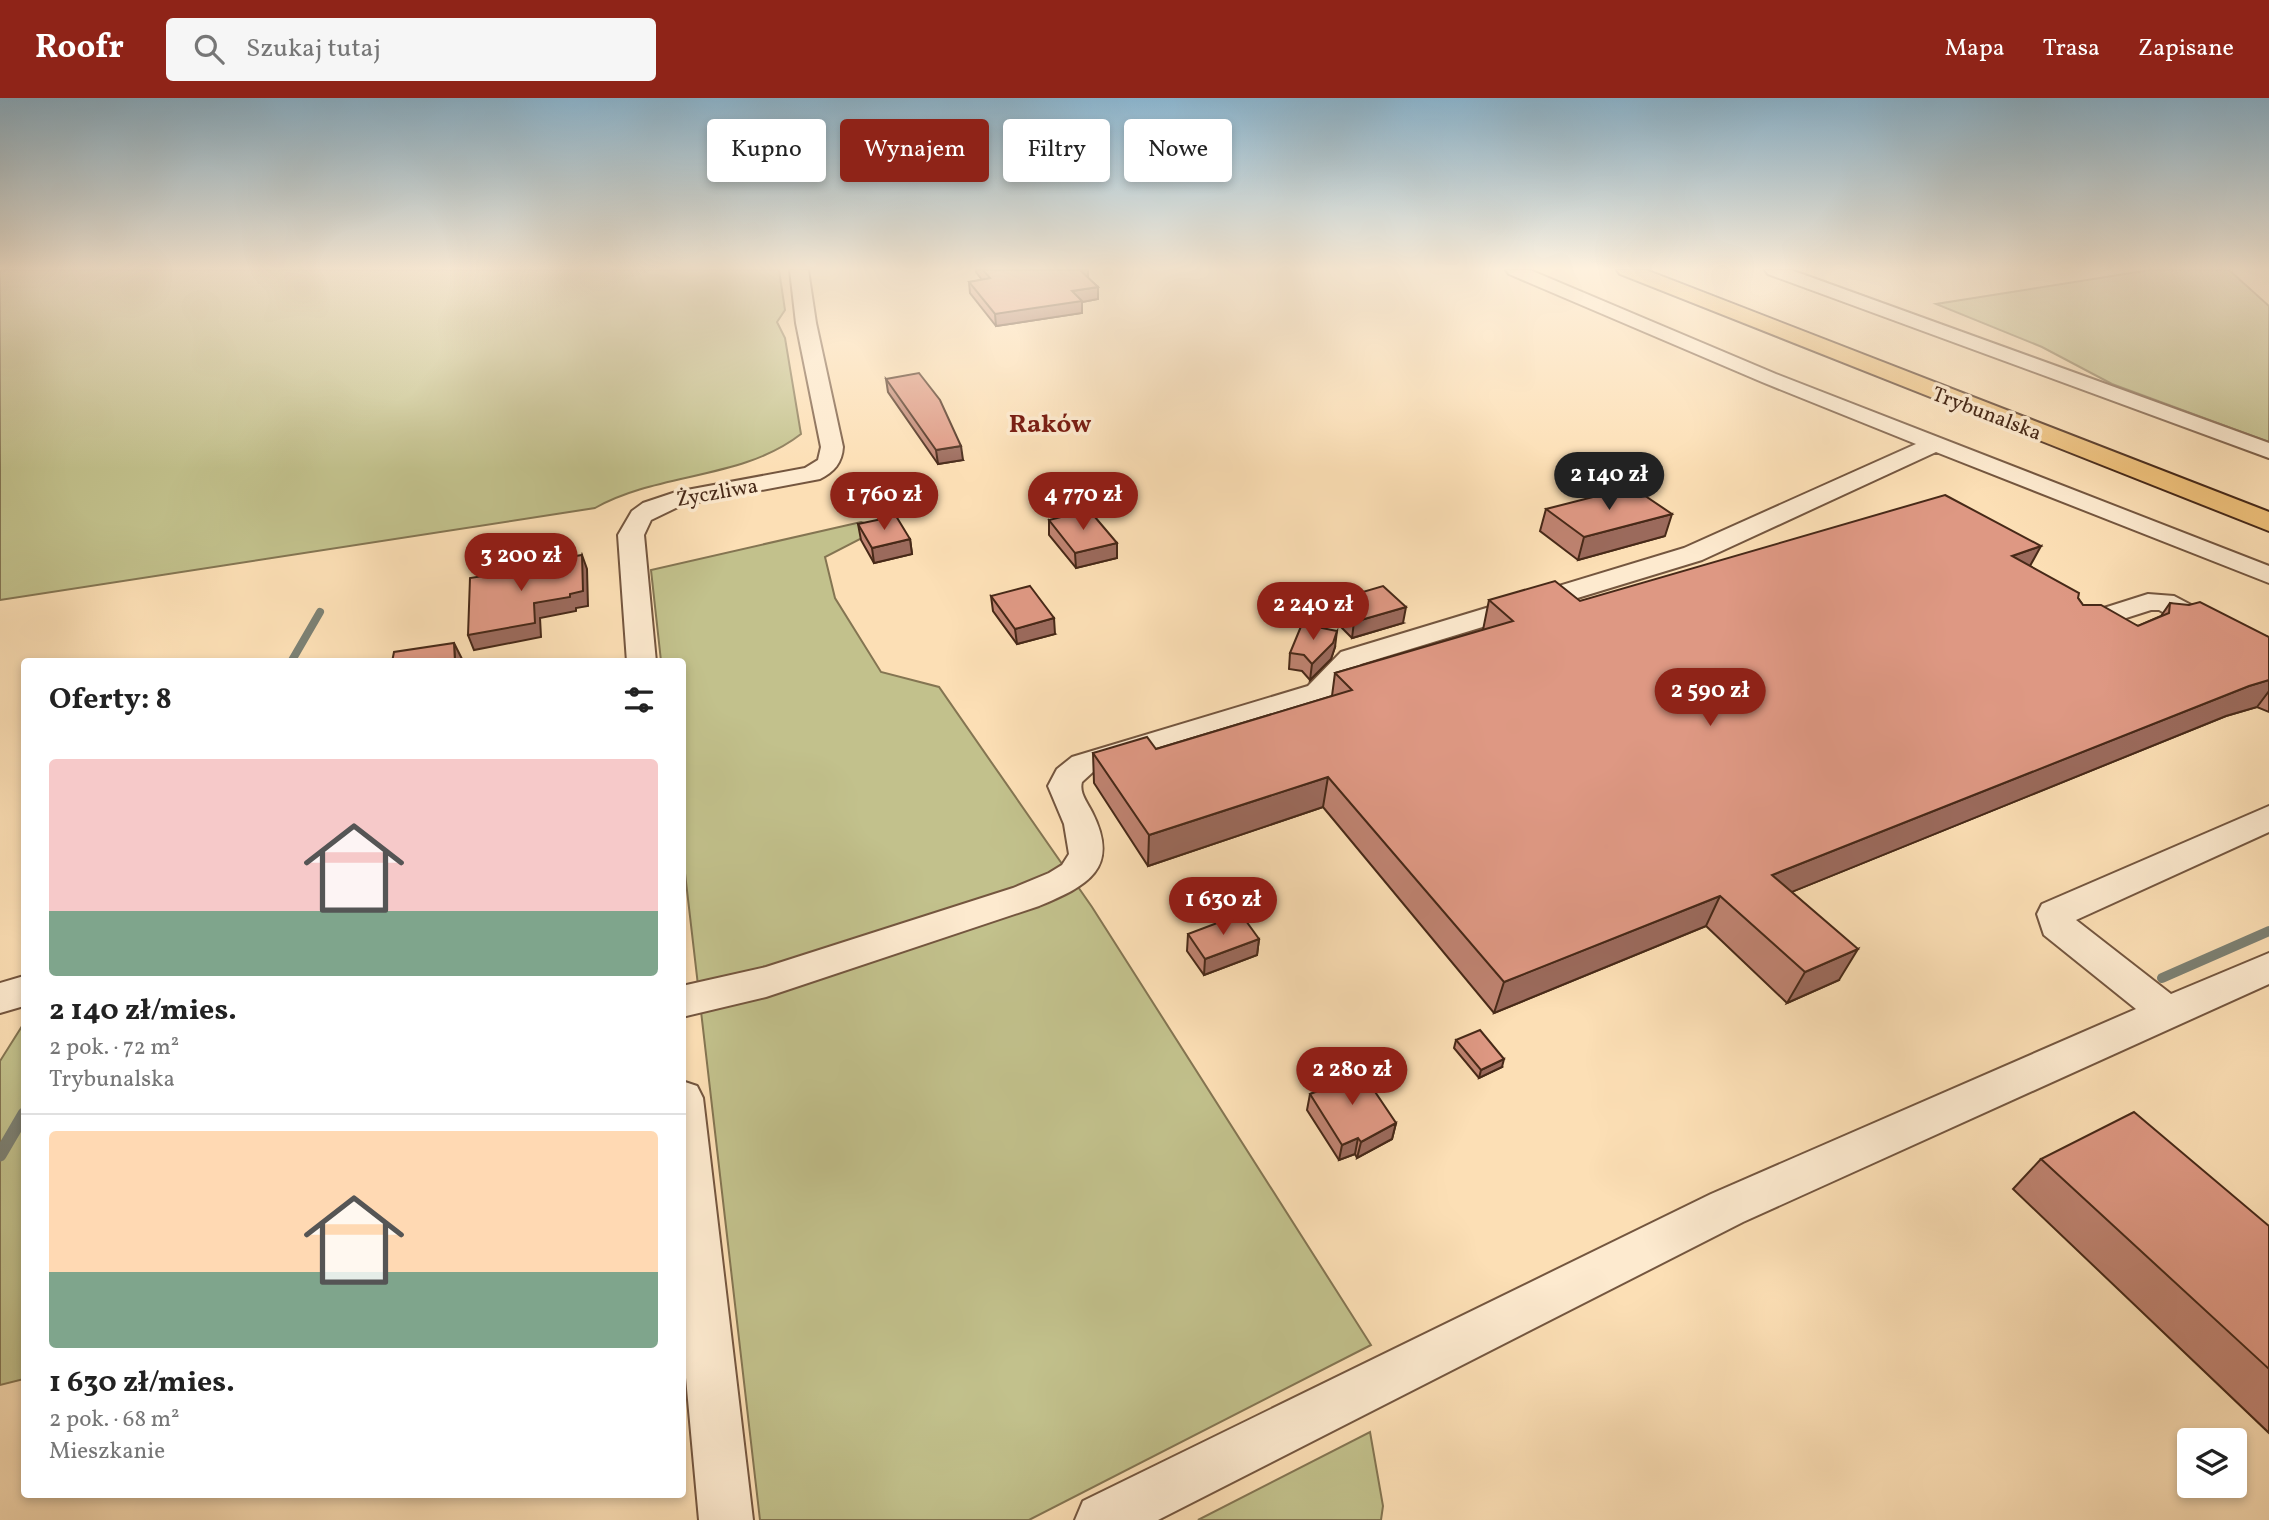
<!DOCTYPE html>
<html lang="pl">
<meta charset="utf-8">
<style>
body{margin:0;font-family:Vollkorn,serif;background:#f6f6f6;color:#222;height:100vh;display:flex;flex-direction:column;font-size:26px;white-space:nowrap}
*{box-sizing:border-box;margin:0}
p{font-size:23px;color:#767676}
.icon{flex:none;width:38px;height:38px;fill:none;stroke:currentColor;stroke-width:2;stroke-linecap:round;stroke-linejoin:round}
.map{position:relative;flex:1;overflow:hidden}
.details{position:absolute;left:21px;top:560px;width:665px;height:840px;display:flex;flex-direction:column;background:#fff;border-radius:7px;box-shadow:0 4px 10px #0003}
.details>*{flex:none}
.hud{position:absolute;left:707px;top:21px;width:665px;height:63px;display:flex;gap:14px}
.controls{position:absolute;left:2177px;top:1330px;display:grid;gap:14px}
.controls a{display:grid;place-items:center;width:70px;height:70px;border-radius:7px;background:#fff;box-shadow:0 4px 10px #0003;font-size:35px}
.price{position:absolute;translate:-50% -60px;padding:0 16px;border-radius:24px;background:#8f2418;color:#fff;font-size:23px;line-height:46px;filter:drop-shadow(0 2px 4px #0008)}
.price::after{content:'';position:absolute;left:50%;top:42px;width:21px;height:16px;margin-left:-10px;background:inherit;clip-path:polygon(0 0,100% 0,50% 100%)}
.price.on{background:#222;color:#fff}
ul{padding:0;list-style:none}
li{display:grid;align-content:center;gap:14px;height:371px;padding:0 28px}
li+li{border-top:2px solid #e0e0e0}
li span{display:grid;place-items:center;height:217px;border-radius:7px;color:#555}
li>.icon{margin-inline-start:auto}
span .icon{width:126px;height:126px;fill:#fffc;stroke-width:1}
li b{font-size:30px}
h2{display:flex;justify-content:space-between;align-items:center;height:84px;padding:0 28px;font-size:30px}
.tag{padding:0 24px;border-radius:7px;background:#fff;box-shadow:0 4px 10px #0003;font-size:24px;line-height:63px}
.tag.on{background:#8f2418;color:#fff}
header{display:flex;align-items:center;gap:42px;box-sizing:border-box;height:98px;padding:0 35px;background:#8f2418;color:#fff}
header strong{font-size:33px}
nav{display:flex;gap:38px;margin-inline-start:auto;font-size:24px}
.search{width:490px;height:63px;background:#f6f6f6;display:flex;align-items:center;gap:18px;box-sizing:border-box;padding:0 24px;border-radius:7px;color:#767676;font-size:26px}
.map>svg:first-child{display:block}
.green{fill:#c2c18c;stroke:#847552;stroke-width:2}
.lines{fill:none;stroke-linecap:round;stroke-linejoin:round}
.stream-far2{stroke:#7c8174;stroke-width:8}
.stream-far1{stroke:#7c8174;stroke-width:10}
.stream{stroke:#7c8174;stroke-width:13}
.minor-casing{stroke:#74563f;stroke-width:4}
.highway-casing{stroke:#472918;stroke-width:4}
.minor{fill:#fdeacf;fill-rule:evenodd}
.highway{fill:#eec07a;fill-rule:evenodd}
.wall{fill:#bf8371;stroke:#472918;stroke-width:2}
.shaded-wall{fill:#9b6a5c;stroke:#472918;stroke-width:2}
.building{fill:#de9883;stroke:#472918;stroke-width:2}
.labels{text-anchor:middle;stroke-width:7;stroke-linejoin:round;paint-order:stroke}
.far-street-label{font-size:21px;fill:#472918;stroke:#fdeacf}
.far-district-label{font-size:26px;font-weight:bold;fill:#7a1f14;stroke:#fdeacf}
</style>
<header>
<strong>Roofr</strong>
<div class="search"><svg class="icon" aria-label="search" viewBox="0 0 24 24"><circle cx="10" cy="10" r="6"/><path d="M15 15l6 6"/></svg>Szukaj tutaj</div>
<nav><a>Mapa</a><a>Trasa</a><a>Zapisane</a></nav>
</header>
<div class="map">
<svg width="2269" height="1422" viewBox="0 0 2269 1422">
<rect width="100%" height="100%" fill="#fcdfb5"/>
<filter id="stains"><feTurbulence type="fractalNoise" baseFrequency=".00286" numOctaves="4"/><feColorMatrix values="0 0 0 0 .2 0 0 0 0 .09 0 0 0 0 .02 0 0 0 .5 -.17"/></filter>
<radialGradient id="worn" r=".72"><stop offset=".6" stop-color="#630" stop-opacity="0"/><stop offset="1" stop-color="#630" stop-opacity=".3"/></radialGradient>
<path class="green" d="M 0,172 L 779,172 L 785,212 L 777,224 L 785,240 L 801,336 C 742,382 659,374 595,410 L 0,502 Z
M 2150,172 L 2229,172 L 2269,208 L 2269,344 L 2112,286 L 2042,249 L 1936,206 Z
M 861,424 L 874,428 L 866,438 L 825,459 L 835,500 L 881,574 L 939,589 L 1092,809 L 1371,1247 L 1029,1422 L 760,1422 L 683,758 L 682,564 L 661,563 L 651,472 Z
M 24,925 L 24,1281 L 0,1287 L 0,963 Z
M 1370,1334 L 1383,1408 L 1381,1422 L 1198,1422 Z"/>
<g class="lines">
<path class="stream-far2" d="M 291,564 L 320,514"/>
<path class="stream-far1" d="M 2162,880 L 2269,833"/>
<path class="stream" d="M 0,1057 L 24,1016"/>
<g class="minor-casing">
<path id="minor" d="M 790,172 L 808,172 L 816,225 L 843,349 C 842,365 834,374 820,381 L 682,407 L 651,422 L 644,437 L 656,564 L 627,564 L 618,437 L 632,413 L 643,405 L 676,394 L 805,370 L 818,362 L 821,349 L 796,225 Z
M 1506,172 L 1530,172 L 1776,276 L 2269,468 L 2269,485 L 1936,354 L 1702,462 L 1361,566 L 1330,602 L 1094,673 L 1082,684 C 1079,695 1087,704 1092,714 C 1121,771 1087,788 1039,808 L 766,899 L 682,919 L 682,888 L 766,869 L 1013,790 L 1049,775 L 1062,767 L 1069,756 L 1064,726 L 1048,688 L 1057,671 L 1072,659 L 1308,588 L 1341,554 L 1684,450 L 1916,346 L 1762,284 L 1509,176 Z
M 1765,172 L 1791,172 L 2269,345 L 2269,360 L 1768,176 Z
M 2148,496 L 2174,498 L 2269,548 L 2269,568 L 2259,565 L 2159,512 L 2151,512 L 2076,536 L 2066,534 L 2062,528 L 2066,522 Z
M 2269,708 L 2269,734 L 2076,822 L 2171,896 L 2269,855 L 2269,886 L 1743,1124 L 1158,1422 L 1075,1422 L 1083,1403 L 1711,1096 L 2136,911 L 2044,837 L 2037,816 L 2042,806 Z
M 24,878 L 24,908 L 0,915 L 0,885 Z
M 682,983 L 697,988 L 703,1000 L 753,1422 L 699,1422 L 682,1236 Z"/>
</g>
<g class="highway-casing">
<path id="highway" d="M 1617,172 L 1646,172 L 2269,414 L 2269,433 L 1620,176 Z"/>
</g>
<use href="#minor" class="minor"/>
<use href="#highway" class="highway"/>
</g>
<path class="wall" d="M 976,172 L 1088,172 L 1088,180 L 1098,189 L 1098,201 L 1082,204 L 1082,215 L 996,228 L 970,195 L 969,184 L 982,182 L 976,174 Z
M 886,281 L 963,362 L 938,366 L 888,294 Z
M 1546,411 L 1665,438 L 1578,462 L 1540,433 Z
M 1049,422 L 1117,445 L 1117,460 L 1076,470 L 1049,437 Z
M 858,426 L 910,441 L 912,456 L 874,465 L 861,442 Z
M 2030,468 L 2078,500 L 2083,507 L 2138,528 L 2161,518 L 2170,505 L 2269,539 L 2269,614 L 2257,609 L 2226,618 L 1791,794 L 1839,882 L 1787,905 L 1706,828 L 1494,915 L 1323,709 L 1148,768 L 1094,685 L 1093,655 L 1156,651 L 1332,598 L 1335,575 L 1483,532 L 1489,502 L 1580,503 Z
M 991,498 L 1055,536 L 1017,546 L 993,513 Z
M 1332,503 L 1403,525 L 1352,540 L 1330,518 Z
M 1335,549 L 1331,561 L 1310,582 L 1302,573 L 1289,571 L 1290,555 Z
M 1188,836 L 1259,841 L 1257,857 L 1204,877 L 1187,853 Z
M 1456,942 L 1502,969 L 1479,980 L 1454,950 Z
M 1317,981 L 1347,982 L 1396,1025 L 1392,1041 L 1357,1060 L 1355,1056 L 1339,1062 L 1307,1012 L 1310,996 L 1315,994 Z
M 2041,1061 L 2269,1128 L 2269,1335 L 2013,1091 Z"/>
<path class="shaded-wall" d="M 1080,172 L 1088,172 L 1088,183 Z
M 1098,189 L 1098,201 L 1082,204 L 1082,215 L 996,228 L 995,216 L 1072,193 Z
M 961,348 L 963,362 L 938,366 L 936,352 Z
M 1672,416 L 1665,438 L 1578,462 L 1584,439 Z
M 910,441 L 912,456 L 874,465 L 872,450 Z
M 1117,445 L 1117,460 L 1076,470 L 1075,455 Z
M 2041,448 L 2025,477 L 2012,458 Z
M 582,457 L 587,471 L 588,508 L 576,510 L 576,513 L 540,520 L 541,539 L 474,552 L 468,537 L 534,505 L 570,496 Z
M 1406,509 L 1403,525 L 1352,540 L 1354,524 Z
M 1054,520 L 1055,536 L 1017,546 L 1015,531 Z
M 1337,533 L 1335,549 L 1331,561 L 1310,582 L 1312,566 Z
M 454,545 L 462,561 L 462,564 L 455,564 Z
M 2269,582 L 2269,593 L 2257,609 L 2226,618 L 1757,808 L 1772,777 L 2249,588 Z
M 1328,679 L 1323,709 L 1148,768 L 1149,737 Z
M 1720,798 L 1706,828 L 1494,915 L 1504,884 Z
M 1259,841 L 1257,857 L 1204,877 L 1205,861 Z
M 1858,851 L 1839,882 L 1787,905 L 1805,874 Z
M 1504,961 L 1502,969 L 1479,980 L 1481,972 Z
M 1396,1025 L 1392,1041 L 1357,1060 L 1361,1044 Z
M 1358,1040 L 1355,1056 L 1339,1062 L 1342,1047 Z"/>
<path class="building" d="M 983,172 L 1082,172 L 1080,172 L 1098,189 L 1072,193 L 1082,203 L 995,216 L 969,184 L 990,180 Z
M 919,275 L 940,302 L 961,348 L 936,352 L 886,281 Z
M 1632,389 L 1672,416 L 1584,439 L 1546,411 Z
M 1945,397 L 2041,448 L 2012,458 L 2079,495 L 2078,500 L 2083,507 L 2101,507 L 2138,528 L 2169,515 L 2170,505 L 2189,507 L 2200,504 L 2269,539 L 2269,582 L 2249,588 L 1772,777 L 1858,851 L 1805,874 L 1720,798 L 1504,884 L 1328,679 L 1149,737 L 1093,655 L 1147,639 L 1156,651 L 1352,592 L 1335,575 L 1513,523 L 1489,502 L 1555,483 L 1580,503 Z
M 1089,412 L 1117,445 L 1075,455 L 1049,422 Z
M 896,418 L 910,441 L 872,450 L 858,426 Z
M 582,457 L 583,493 L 570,496 L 570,499 L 534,505 L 535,525 L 468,537 L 470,480 L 533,470 L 533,465 Z
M 1030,488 L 1054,520 L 1015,531 L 991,498 Z
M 1383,488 L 1406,509 L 1354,524 L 1332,503 Z
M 1302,526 L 1337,533 L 1333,545 L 1312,566 L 1304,557 L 1290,555 Z
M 454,545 L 455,564 L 392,564 L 394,554 Z
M 1241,816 L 1259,841 L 1205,861 L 1188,836 Z
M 1480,932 L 1504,961 L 1481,972 L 1456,942 Z
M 1340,972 L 1347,982 L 1363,976 L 1396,1025 L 1361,1044 L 1358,1040 L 1342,1047 L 1310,996 L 1324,991 L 1317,981 Z
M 2134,1014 L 2269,1128 L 2269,1271 L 2041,1061 Z"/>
<linearGradient id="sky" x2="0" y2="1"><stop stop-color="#8bb7d2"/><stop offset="0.46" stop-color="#fef1de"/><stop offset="1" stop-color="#fef1de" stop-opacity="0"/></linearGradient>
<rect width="2269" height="371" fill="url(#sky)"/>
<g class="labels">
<g class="far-street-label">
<text transform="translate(1987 315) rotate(21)" y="7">Trybunalska</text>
<text transform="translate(717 394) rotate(-10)" y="7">Życzliwa</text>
</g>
<g class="far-district-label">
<text x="1050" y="334">Raków</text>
</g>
</g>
<rect width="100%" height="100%" filter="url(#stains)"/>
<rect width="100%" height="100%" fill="url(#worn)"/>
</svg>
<div class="controls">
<a><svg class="icon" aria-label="layers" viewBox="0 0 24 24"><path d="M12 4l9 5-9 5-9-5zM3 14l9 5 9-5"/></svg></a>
</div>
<b class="price on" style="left:1609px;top:414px">2 140 zł</b>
<b class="price" style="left:884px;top:434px">1 760 zł</b>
<b class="price" style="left:1083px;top:434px">4 770 zł</b>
<b class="price" style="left:521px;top:495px">3 200 zł</b>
<b class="price" style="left:1313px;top:544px">2 240 zł</b>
<b class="price" style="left:1710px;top:630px">2 590 zł</b>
<b class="price" style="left:1223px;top:839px">1 630 zł</b>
<b class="price" style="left:1352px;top:1009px">2 280 zł</b>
<div class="hud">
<a class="tag">Kupno</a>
<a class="tag on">Wynajem</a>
<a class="tag">Filtry</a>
<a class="tag">Nowe</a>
</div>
<section class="details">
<h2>Oferty: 8<svg class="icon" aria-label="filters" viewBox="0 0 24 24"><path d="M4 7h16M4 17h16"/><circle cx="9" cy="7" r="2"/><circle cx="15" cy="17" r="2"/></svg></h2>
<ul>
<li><span style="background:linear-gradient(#f6c9c9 70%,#7fa58c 0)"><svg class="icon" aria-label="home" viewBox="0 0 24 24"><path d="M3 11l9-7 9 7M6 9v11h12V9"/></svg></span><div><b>2 140 zł/mies.</b><p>2 pok. · 72 m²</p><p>Trybunalska</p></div></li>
<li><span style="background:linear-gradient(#ffd9b3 65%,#7fa58c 0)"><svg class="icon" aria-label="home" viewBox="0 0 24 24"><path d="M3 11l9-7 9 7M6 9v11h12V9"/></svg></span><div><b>1 630 zł/mies.</b><p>2 pok. · 68 m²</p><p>Mieszkanie</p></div></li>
</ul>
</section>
</div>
